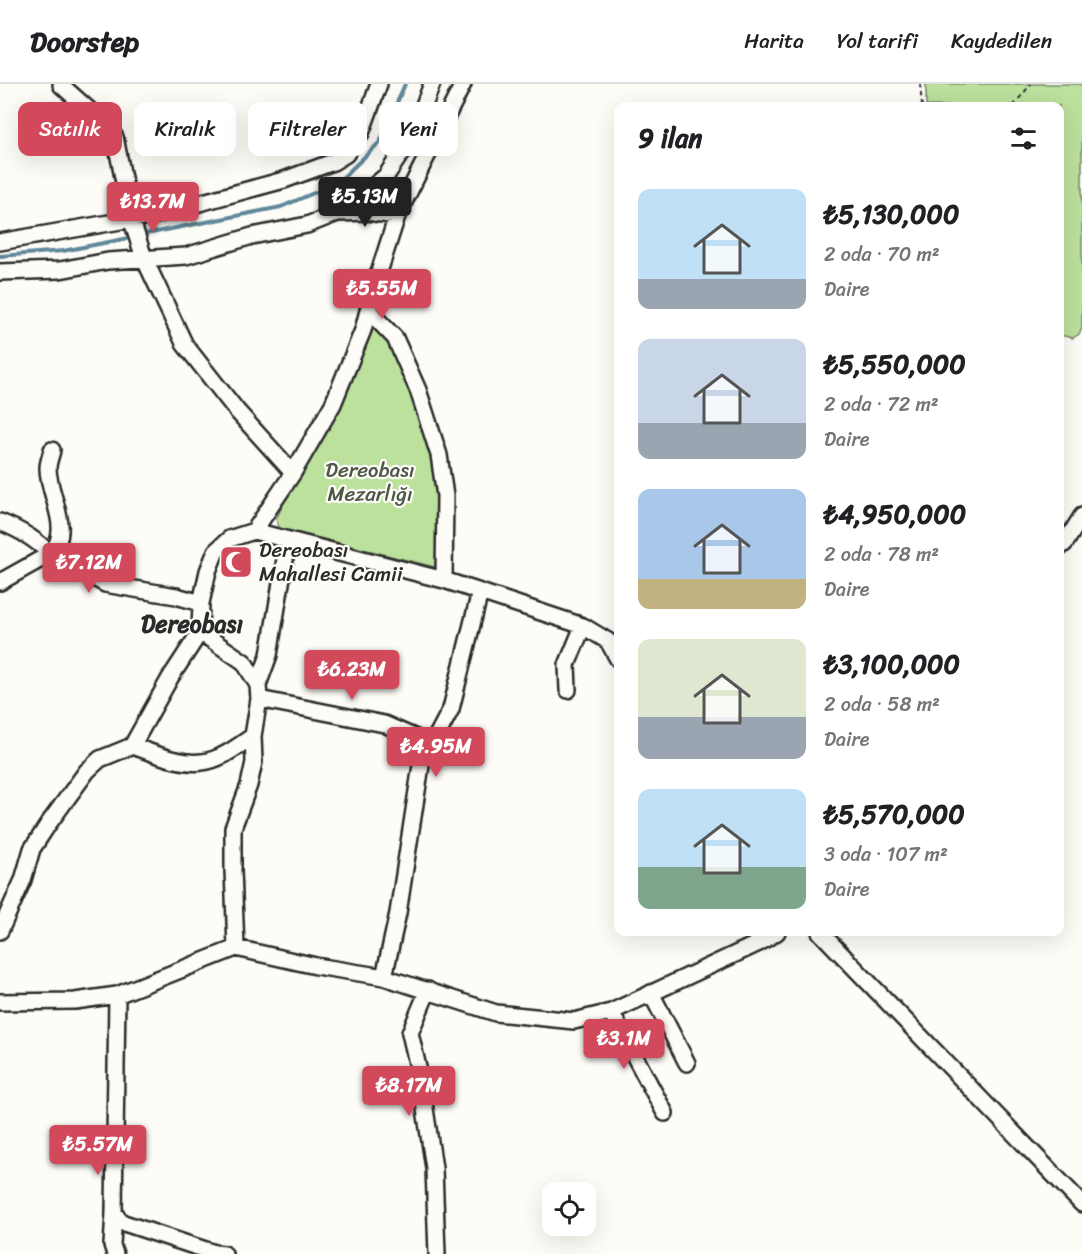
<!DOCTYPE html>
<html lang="tr">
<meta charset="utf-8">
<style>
body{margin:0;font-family:Sriracha,sans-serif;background:#f2f2f2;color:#202124;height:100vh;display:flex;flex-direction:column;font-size:22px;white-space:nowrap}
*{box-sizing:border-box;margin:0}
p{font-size:20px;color:#757577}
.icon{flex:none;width:33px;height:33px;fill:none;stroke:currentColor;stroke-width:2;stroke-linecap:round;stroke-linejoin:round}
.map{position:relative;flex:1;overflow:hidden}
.drawer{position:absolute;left:614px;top:18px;width:450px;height:834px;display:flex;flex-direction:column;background:#fff;border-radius:12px;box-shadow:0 6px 24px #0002}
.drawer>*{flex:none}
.top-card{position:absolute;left:18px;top:18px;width:506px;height:54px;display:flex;gap:12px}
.buttons{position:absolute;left:542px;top:1098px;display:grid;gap:12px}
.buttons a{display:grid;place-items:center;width:54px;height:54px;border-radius:12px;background:#fff;box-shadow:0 6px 24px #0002;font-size:30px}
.price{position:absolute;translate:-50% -51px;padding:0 14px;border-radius:6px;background:#d1495b;color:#fff;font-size:20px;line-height:39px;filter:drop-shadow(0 2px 3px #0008)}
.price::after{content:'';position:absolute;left:50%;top:36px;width:18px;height:14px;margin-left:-9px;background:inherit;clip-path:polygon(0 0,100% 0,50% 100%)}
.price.active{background:#222;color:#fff}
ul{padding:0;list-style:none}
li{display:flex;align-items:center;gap:18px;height:150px;padding:0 24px}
li span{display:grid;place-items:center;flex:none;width:168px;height:120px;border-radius:12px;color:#555}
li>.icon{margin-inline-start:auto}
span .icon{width:72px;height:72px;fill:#fffc;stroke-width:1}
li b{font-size:26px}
h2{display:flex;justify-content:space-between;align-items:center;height:72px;padding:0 24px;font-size:26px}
.pill{padding:0 21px;border-radius:12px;background:#fff;box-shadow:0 6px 24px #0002;font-size:21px;line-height:54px}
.pill.active{background:#d1495b;color:#fff}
header{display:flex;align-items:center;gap:36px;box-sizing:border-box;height:84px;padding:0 30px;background:#fff;border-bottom:2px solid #e0e0e0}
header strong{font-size:28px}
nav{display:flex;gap:33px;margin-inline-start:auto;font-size:21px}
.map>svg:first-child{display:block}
.green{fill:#bbe19d;stroke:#738664;stroke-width:1.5}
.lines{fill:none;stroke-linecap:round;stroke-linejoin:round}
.stream{stroke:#61889b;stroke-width:4}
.minor-casing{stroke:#2b2b2b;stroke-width:20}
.path{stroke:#2b2b2b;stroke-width:2;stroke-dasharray:4.5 4.5;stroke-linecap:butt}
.minor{stroke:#fdfcf7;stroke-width:15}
.labels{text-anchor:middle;stroke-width:4.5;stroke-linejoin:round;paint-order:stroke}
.park-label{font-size:21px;fill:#4f5848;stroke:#fdfcf7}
.poi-label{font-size:21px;fill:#2b2b2b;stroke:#fdfcf7;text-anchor:start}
.quarter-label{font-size:24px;font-weight:bold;fill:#2b2b2b;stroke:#fdfcf7}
</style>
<header>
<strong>Doorstep</strong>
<nav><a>Harita</a><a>Yol tarifi</a><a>Kaydedilen</a></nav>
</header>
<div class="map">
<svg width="1082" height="1170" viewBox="0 0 1082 1170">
<rect width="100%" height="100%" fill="#fdfcf7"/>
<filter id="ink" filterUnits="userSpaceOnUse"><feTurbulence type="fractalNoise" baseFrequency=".0167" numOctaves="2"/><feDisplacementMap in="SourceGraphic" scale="12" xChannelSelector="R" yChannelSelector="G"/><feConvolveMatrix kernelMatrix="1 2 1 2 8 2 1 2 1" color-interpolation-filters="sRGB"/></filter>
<g filter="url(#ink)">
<path class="green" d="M 926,0 L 1082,0 L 1082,245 L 1079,250 L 1073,254 L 1059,251 L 1059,22 L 926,22 Z
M 371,244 L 382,244 L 410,296 L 437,388 L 439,484 L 279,444 L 276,435 Z"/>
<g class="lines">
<path class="stream" d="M 141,151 L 281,123 L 337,99 L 380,58 L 405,0
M 0,172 L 63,167 L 134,153"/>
<g class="minor-casing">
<path id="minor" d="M 61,1 L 97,33 L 115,53 L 131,134 L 144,174 L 185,261 L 237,327 L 293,389
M 338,129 L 367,128 L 397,132
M 0,158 L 155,131 L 284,96 L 333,78 L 346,70 L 361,49 L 379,0
M 0,188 L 60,186 L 108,177 L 186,172 L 252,152 L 307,141 L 335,130 L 357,116 L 386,92 L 412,53 L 432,0
M 368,226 L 395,254 L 418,306 L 439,371 L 445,412 L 444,496
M 0,438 C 18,445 37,456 50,470 L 105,500 L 176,512 L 201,519
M 254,447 L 293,389 L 333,320 L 363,246 L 373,207 L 397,132 L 463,0
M 1059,464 L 1065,459 L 1082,432
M 0,498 L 50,470 C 74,446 48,412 48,384 C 48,378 51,372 52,366
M 200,548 L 244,578 L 258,601
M 568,606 L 567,581 L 583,542
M 259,615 L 384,640 L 432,661
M 132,662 C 154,669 179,681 202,678 C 221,676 238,662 253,652
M 0,847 L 23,796 L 32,765 L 49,739 L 87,687 L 100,675 L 132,662 L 170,594 L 200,548 L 201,519 L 208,487 L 216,467 L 229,455 L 254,447 L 444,496 L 583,542 L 608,557 L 618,575
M 820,848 L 1082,1120
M 236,864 L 233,786 L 233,744 L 249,701 L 254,678 L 253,652 L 259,615 L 258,601 L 269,571 L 288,457
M 384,893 L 398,829 L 422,675 L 432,661 L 451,625 L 480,508
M 428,906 L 410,949 L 420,992 L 434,1084 L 437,1170
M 651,909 L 687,979
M 117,911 L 114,1129 L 121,1138 L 215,1169 L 224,1170
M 0,918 L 75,917 L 117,911 L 236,864 L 316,882 L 384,893 L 496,929 L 574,937 L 611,928 L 759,859 L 777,848
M 611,928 L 665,1029
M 114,1129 L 112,1161 L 115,1170"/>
</g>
<path class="path" d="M 920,0 L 922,22
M 1013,22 L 1031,0"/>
<use href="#minor" class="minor"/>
</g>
</g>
<defs>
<g id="mosque-square" transform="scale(1.725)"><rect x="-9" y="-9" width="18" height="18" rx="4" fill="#d1495b" stroke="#fdfcf7"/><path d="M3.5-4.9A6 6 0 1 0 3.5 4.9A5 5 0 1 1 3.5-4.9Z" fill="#fff"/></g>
</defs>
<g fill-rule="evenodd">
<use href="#mosque-square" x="236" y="478"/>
</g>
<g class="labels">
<g class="park-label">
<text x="370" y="393">Dereobası<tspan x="370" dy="24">Mezarlığı</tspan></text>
</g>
<g class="poi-label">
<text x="259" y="473">Dereobası<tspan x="259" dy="24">Mahallesi Camii</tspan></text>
</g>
<g class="quarter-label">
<text x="192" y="548">Dereobası</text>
</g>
</g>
</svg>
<div class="buttons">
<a><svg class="icon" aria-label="locate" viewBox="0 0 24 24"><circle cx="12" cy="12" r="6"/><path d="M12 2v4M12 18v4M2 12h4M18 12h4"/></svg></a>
</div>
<b class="price active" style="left:365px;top:144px">₺5.13M</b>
<b class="price" style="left:153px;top:149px">₺13.7M</b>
<b class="price" style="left:382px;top:236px">₺5.55M</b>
<b class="price" style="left:89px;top:510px">₺7.12M</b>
<b class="price" style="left:352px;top:617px">₺6.23M</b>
<b class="price" style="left:436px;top:694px">₺4.95M</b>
<b class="price" style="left:624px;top:986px">₺3.1M</b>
<b class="price" style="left:409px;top:1033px">₺8.17M</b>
<b class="price" style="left:98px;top:1092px">₺5.57M</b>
<div class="top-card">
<a class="pill active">Satılık</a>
<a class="pill">Kiralık</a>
<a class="pill">Filtreler</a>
<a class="pill">Yeni</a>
</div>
<section class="drawer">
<h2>9 ilan<svg class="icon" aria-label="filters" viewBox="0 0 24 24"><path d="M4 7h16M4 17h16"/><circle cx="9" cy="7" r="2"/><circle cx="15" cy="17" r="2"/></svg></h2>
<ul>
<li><span style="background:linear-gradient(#bfe0f5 75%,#9aa5b1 0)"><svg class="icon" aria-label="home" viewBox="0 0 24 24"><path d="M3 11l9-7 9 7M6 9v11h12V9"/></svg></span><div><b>₺5,130,000</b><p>2 oda · 70 m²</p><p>Daire</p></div></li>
<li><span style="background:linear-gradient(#c9d6e8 70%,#9aa5b1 0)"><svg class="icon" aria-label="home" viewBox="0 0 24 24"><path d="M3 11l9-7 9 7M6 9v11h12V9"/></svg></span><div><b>₺5,550,000</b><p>2 oda · 72 m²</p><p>Daire</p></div></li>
<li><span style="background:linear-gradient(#a9c7e8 75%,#c2b280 0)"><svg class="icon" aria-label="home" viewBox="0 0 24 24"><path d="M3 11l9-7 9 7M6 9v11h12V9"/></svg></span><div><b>₺4,950,000</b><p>2 oda · 78 m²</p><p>Daire</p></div></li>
<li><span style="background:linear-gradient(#dfe7d0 65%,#9aa5b1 0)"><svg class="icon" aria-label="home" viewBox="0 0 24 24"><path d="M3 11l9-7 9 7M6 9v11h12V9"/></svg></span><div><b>₺3,100,000</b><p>2 oda · 58 m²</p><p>Daire</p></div></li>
<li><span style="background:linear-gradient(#bfe0f5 65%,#7fa58c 0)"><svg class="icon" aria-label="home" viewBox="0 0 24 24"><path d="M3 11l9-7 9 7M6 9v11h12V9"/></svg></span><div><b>₺5,570,000</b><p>3 oda · 107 m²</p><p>Daire</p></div></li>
</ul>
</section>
</div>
